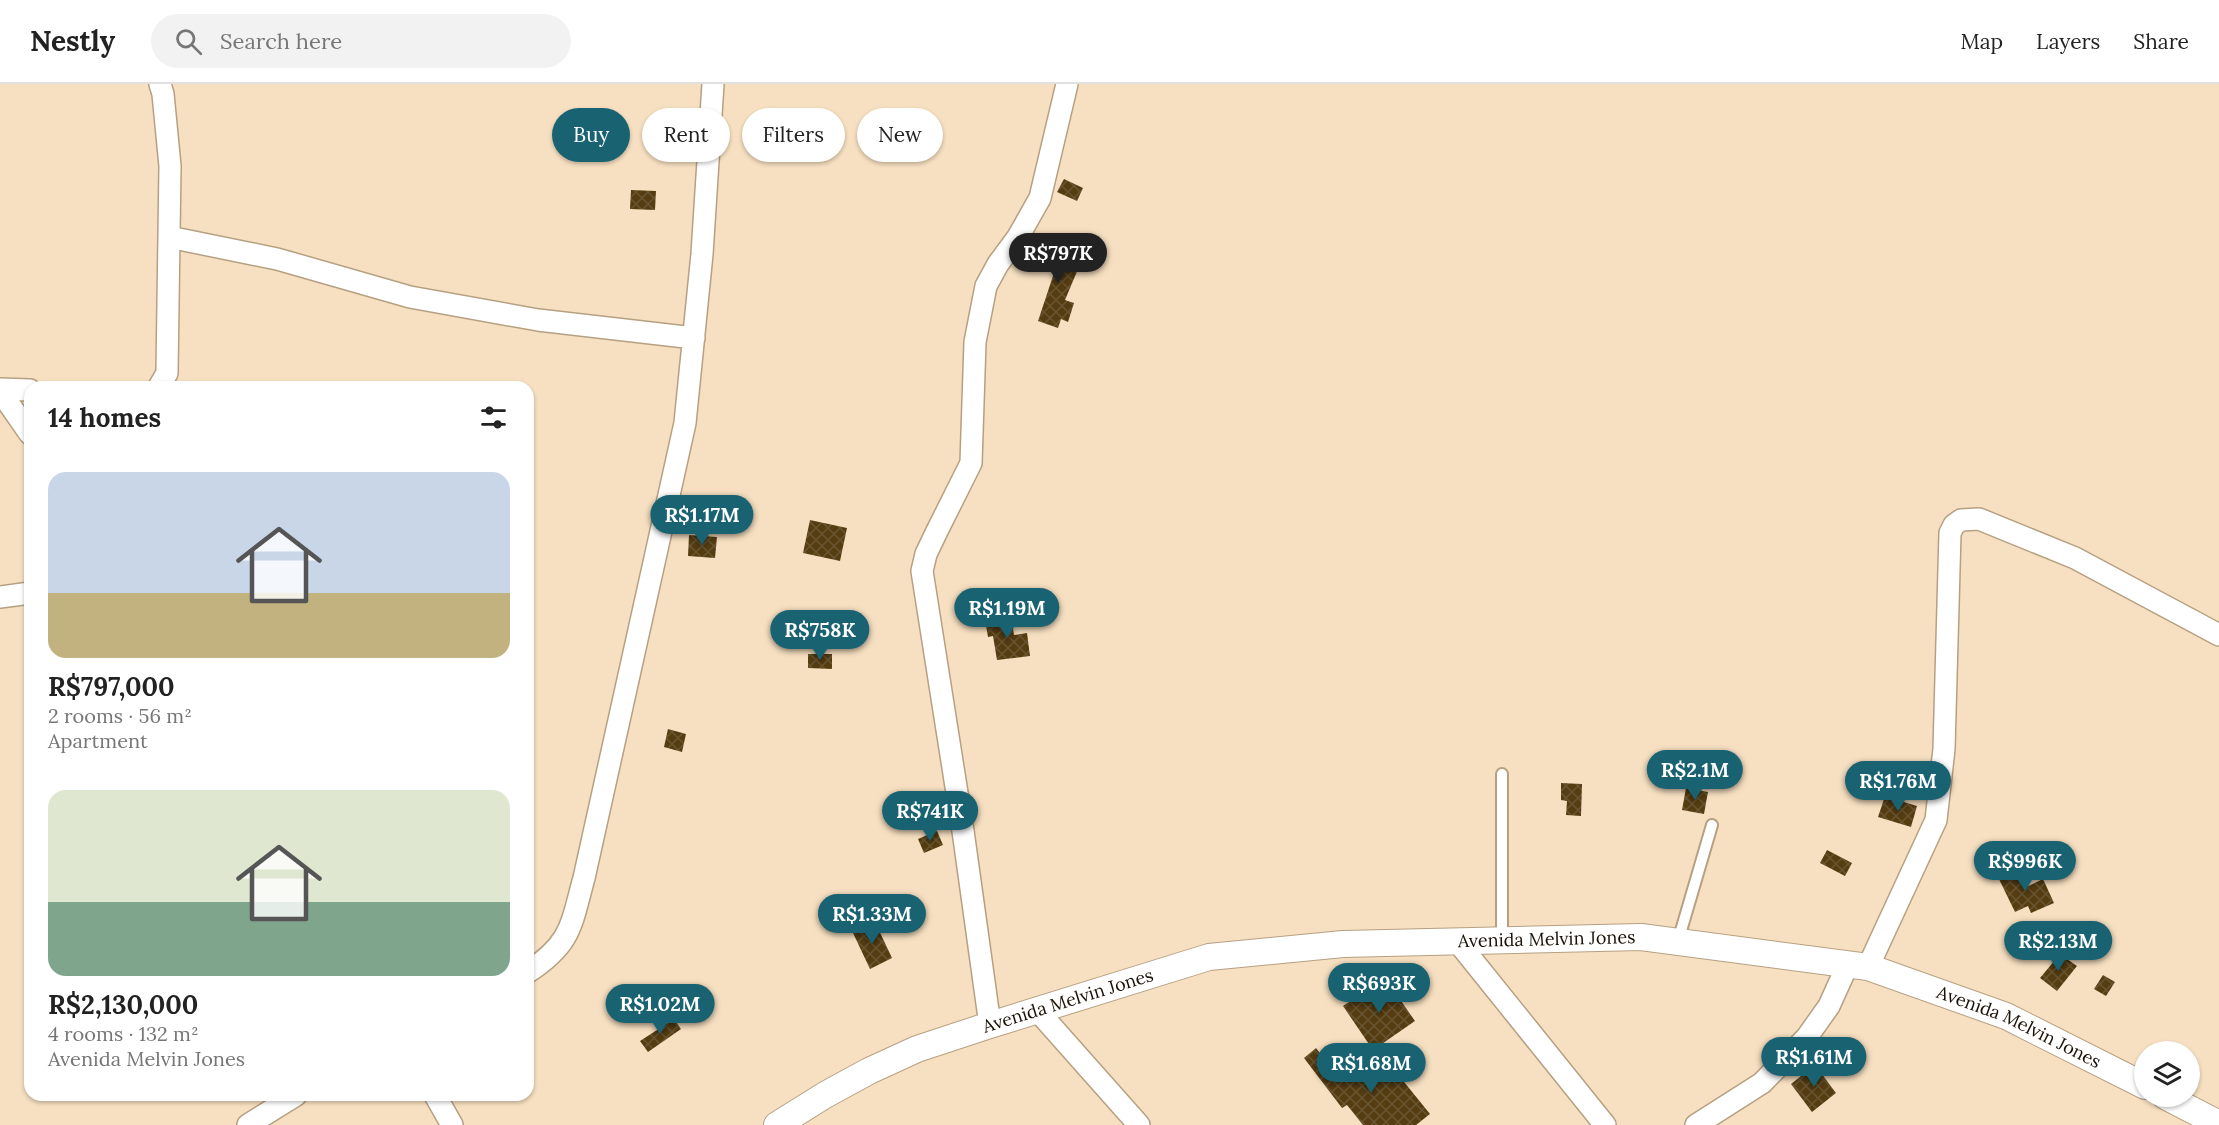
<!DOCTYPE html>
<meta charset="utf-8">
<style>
body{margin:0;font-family:Lora,serif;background:#f2f2f2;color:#222;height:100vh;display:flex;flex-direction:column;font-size:22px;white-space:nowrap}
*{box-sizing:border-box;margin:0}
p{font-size:20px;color:#767676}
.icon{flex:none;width:33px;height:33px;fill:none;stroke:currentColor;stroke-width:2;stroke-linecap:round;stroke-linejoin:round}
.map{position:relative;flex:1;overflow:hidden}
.details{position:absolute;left:24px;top:297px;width:510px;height:720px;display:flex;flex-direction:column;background:#fff;border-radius:18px;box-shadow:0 2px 4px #0004}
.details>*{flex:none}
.banner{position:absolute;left:552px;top:24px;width:570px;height:54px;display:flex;gap:12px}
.tools{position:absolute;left:2134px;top:957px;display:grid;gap:12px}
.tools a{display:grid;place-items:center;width:66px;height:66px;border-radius:50%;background:#fff;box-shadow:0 2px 4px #0004;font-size:30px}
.price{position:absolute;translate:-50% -51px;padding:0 14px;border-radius:21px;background:#196271;color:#fff;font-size:20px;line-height:39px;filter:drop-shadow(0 2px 3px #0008)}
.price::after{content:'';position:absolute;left:50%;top:36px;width:18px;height:14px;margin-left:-9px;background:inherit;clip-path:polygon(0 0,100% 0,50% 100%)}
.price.on{background:#222;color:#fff}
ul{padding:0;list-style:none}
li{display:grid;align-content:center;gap:12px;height:318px;padding:0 24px}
li span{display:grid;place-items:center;height:186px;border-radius:18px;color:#555}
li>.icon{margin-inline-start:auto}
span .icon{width:108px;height:108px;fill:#fffc;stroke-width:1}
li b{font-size:26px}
h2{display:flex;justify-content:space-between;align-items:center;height:72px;padding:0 24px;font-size:26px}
.tag{padding:0 21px;border-radius:27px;background:#fff;box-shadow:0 2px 4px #0004;font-size:21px;line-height:54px}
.tag.on{background:#196271;color:#fff}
header{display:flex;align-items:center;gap:36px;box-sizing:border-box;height:84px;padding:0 30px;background:#fff;border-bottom:2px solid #e0e0e0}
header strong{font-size:28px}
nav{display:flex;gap:33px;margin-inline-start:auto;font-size:21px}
.search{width:420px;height:54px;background:#f2f2f2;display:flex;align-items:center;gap:15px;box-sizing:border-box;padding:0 21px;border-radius:33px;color:#767676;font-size:22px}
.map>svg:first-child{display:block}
.building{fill:url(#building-cross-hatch)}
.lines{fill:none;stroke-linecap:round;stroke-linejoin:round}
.service-casing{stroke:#b6a082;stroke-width:14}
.minor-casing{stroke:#b6a082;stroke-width:24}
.tertiary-casing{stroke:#b6a082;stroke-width:28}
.service{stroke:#fff;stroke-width:10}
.minor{stroke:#fff;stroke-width:21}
.tertiary{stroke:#fff;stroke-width:26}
.labels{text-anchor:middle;stroke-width:6;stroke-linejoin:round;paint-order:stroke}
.street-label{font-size:18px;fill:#1a1207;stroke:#f7e0c1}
</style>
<header>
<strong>Nestly</strong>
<div class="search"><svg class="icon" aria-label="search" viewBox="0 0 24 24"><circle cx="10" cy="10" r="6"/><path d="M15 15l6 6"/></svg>Search here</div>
<nav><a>Map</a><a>Layers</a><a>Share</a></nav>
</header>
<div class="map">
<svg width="2219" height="1041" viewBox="0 0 2219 1041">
<defs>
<pattern id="building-cross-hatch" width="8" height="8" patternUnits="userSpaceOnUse" patternTransform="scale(1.5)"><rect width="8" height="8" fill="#553c11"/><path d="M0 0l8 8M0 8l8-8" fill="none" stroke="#695532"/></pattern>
</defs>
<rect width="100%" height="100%" fill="#f7e0c1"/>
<path class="building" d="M 1064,95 L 1083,104 L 1077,117 L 1057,108 Z
M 631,106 L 656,107 L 655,126 L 630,125 Z
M 1043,161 L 1059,167 L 1061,161 L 1075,167 L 1072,175 L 1081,178 L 1065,216 L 1074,219 L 1068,238 L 1061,235 L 1058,244 L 1038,237 L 1055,186 L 1036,178 Z
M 810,436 L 847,444 L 840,477 L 803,469 Z
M 689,451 L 717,453 L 715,474 L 688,472 Z
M 1011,532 L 1014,551 L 1027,549 L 1030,572 L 997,576 L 993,552 L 988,553 L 985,536 Z
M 808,570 L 832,570 L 832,585 L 808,584 Z
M 668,645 L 686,650 L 682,668 L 664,663 Z
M 1561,699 L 1582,700 L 1581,732 L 1566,731 L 1567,717 L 1561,716 Z
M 1686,704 L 1708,708 L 1704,730 L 1682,726 Z
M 1885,712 L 1917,722 L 1911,743 L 1878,733 Z
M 937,747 L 943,761 L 924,769 L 918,755 Z
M 1827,766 L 1852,779 L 1845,792 L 1820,779 Z
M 2017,782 L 2026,803 L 2043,795 L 2054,819 L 2031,829 L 2028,822 L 2015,828 L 1997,791 Z
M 875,838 L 892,874 L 870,885 L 853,849 Z
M 2060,870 L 2077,882 L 2057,907 L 2040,894 Z
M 2103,891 L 2115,898 L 2106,912 L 2094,905 Z
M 1385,894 L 1415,937 L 1373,966 L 1343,922 Z
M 674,935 L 681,945 L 648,968 L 640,957 Z
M 1316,964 L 1341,997 L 1372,973 L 1389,994 L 1396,988 L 1430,1030 L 1416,1041 L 1363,1041 L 1347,1021 L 1342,1024 L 1304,974 Z
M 1815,981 L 1836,1009 L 1812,1028 L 1791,1000 Z"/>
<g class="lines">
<g class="service-casing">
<path id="service" d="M 1502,690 L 1502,856
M 1678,857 L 1712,741"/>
</g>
<g class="minor-casing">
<path id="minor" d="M 169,153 L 277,175 L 410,213 L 538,236 L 694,254
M 159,303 L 167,289 L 170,82 L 163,10 L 160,0
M 0,305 L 30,306
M 0,307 L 30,350
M 0,513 L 30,509
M 1457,857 L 1605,1041
M 1868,883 L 1936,736 L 1944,665 L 1950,449 L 1954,441 L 1961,436 L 1979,435 L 2075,474 L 2219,551
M 528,888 C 572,859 571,841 584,794 L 685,339 L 702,170 L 713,0
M 1037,926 L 1139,1041
M 990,941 L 963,747 L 922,487 L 926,470 L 937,447 L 971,379 L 975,258 L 986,202 L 998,180 L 1018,153 L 1040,114 L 1067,0
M 435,1011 L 452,1041
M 248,1041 L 296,1011
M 1696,1041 L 1762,999 L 1807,953 L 1829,922 L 1848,880"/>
</g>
<g class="tertiary-casing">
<g id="tertiary">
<path d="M 2165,1012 L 2219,1040"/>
<path id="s1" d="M 777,1041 L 825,1011 L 869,987 L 917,965 L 990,941 L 1209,873 L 1343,860 L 1641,853 L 1868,883 L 2006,932 L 2145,1002"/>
</g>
</g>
<use href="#service" class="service"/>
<use href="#minor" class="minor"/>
<use href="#tertiary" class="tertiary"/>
</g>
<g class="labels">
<g class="street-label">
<text dy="6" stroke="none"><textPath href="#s1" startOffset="804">Avenida Melvin Jones</textPath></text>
<text dy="6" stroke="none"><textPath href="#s1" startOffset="318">Avenida Melvin Jones</textPath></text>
<text dy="6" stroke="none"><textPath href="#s1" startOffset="1290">Avenida Melvin Jones</textPath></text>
</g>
</g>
</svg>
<div class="tools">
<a><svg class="icon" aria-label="layers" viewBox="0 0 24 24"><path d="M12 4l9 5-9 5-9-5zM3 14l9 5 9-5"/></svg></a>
</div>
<b class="price on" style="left:1058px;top:200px">R$797K</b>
<b class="price" style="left:702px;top:462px">R$1.17M</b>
<b class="price" style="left:1007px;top:555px">R$1.19M</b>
<b class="price" style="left:820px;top:577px">R$758K</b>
<b class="price" style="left:1695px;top:717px">R$2.1M</b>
<b class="price" style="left:1898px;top:728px">R$1.76M</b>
<b class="price" style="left:930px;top:758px">R$741K</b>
<b class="price" style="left:2025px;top:808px">R$996K</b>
<b class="price" style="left:872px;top:861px">R$1.33M</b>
<b class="price" style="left:2058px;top:888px">R$2.13M</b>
<b class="price" style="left:1379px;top:930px">R$693K</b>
<b class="price" style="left:660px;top:951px">R$1.02M</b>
<b class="price" style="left:1814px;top:1004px">R$1.61M</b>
<b class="price" style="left:1371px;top:1010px">R$1.68M</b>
<div class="banner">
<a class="tag on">Buy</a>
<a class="tag">Rent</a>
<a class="tag">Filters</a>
<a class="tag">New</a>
</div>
<section class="details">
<h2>14 homes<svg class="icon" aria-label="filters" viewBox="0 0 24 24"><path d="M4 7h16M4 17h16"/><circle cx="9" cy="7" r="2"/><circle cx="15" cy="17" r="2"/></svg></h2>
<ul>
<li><span style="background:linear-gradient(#c9d6e8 65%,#c2b280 0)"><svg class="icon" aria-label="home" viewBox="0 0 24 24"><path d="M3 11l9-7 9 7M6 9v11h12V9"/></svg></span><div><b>R$797,000</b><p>2 rooms · 56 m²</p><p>Apartment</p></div></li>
<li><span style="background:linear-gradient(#dfe7d0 60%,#7fa58c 0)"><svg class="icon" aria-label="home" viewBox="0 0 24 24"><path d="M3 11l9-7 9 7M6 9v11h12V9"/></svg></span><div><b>R$2,130,000</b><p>4 rooms · 132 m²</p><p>Avenida Melvin Jones</p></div></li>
</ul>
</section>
</div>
